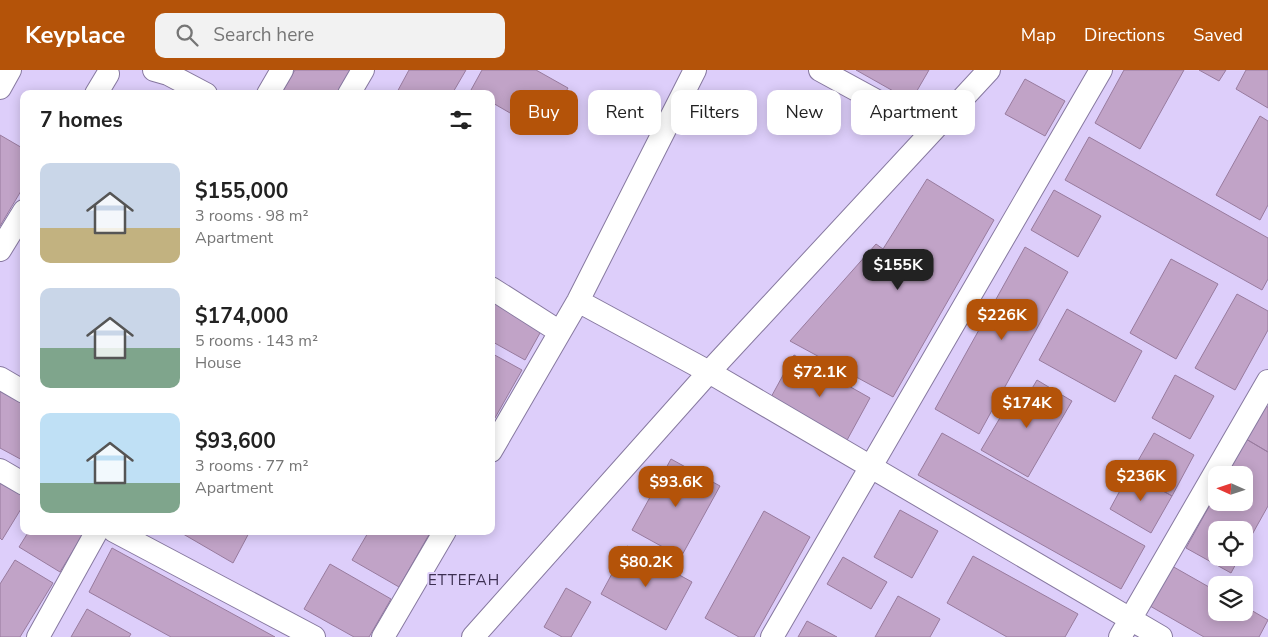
<!DOCTYPE html>
<meta charset="utf-8">
<style>
body{margin:0;font-family:"Nunito Sans",sans-serif;background:#f2f2f2;color:#222;height:100vh;display:flex;flex-direction:column;font-size:19px;white-space:nowrap}
*{box-sizing:border-box;margin:0}
p{font-size:16px;color:#767676}
.icon{flex:none;width:28px;height:28px;fill:none;stroke:currentColor;stroke-width:2;stroke-linecap:round;stroke-linejoin:round}
.map{position:relative;flex:1;overflow:hidden}
.panel{position:absolute;left:20px;top:20px;width:475px;height:445px;display:flex;flex-direction:column;background:#fff;border-radius:10px;box-shadow:0 2px 12px #0003}
.panel>*{flex:none}
.top-card{position:absolute;left:510px;top:20px;width:475px;height:45px;display:flex;gap:10px}
.needle{width:32px;rotate:273deg}
.fabs{position:absolute;left:1208px;top:396px;display:grid;gap:10px}
.fabs a{display:grid;place-items:center;width:45px;height:45px;border-radius:10px;background:#fff;box-shadow:0 2px 12px #0003;font-size:25px}
.price{position:absolute;translate:-50% -42px;padding:0 11px;border-radius:10px;background:#b45309;color:#fff;font-size:16px;line-height:32px;filter:drop-shadow(0 1px 2px #0008)}
.price::after{content:'';position:absolute;left:50%;top:30px;width:15px;height:11px;margin-left:-8px;background:inherit;clip-path:polygon(0 0,100% 0,50% 100%)}
.price.current{background:#222;color:#fff}
ul{padding:0;list-style:none}
li{display:flex;align-items:center;gap:15px;height:125px;padding:0 20px}
li span{display:grid;place-items:center;flex:none;width:140px;height:100px;border-radius:10px;color:#555}
li>.icon{margin-inline-start:auto}
span .icon{width:60px;height:60px;fill:#fffc;stroke-width:1}
li b{font-size:21px}
h2{display:flex;justify-content:space-between;align-items:center;height:60px;padding:0 20px;font-size:21px}
.tag{padding:0 18px;border-radius:10px;background:#fff;box-shadow:0 2px 12px #0003;font-size:18px;line-height:45px}
.tag.current{background:#b45309;color:#fff}
header{display:flex;align-items:center;gap:30px;box-sizing:border-box;height:70px;padding:0 25px;background:#b45309;color:#fff}
header strong{font-size:24px}
nav{display:flex;gap:28px;margin-inline-start:auto;font-size:18px}
.search{width:350px;height:45px;background:#f2f2f2;display:flex;align-items:center;gap:12px;box-sizing:border-box;padding:0 18px;border-radius:10px;color:#767676;font-size:19px}
.map>svg:first-child{display:block}
.building{fill:#c1a3c7;stroke:#987b9e}
.lines{fill:none;stroke-linecap:round;stroke-linejoin:round}
.street-casing{stroke:#8779a0;stroke-width:24}
.street{stroke:#fff;stroke-width:22}
.labels{text-anchor:middle;stroke-width:4;stroke-linejoin:round;paint-order:stroke}
.neighbourhood-label{font-size:15px;letter-spacing:1px;fill:#3c2f51;stroke:#ddcefa}
</style>
<header>
<strong>Keyplace</strong>
<div class="search"><svg class="icon" aria-label="search" viewBox="0 0 24 24"><circle cx="10" cy="10" r="6"/><path d="M15 15l6 6"/></svg>Search here</div>
<nav><a>Map</a><a>Directions</a><a>Saved</a></nav>
</header>
<div class="map">
<svg width="1268" height="567" viewBox="0 0 1268 567">
<rect width="100%" height="100%" fill="#ddcefa"/>
<path class="building" d="M 295,0 L 352,0 L 338,24 L 281,24 Z
M 409,0 L 466,0 L 452,24 L 396,24 Z
M 482,0 L 536,0 L 568,18 L 543,62 L 491,32 L 491,24 L 477,24 L 471,20 Z
M 856,0 L 929,0 L 911,31 Z
M 1124,0 L 1184,0 L 1140,79 L 1095,53 Z
M 1199,0 L 1226,0 L 1219,11 Z
M 1246,0 L 1268,0 L 1268,38 L 1236,19 Z
M 1025,9 L 1065,31 L 1045,66 L 1005,44 Z
M 1260,46 L 1268,51 L 1268,135 L 1260,150 L 1216,125 Z
M 0,65 L 24,79 L 24,116 L 0,156 Z
M 1089,67 L 1268,168 L 1268,209 L 1262,220 L 1065,110 Z
M 927,109 L 994,150 L 893,327 L 790,271 L 876,174 L 883,179 Z
M 1054,120 L 1101,146 L 1078,187 L 1031,160 Z
M 1025,177 L 1068,202 L 979,364 L 935,339 Z
M 1171,189 L 1218,214 L 1176,289 L 1130,263 Z
M 491,224 L 545,254 L 525,290 L 491,271 Z
M 1237,224 L 1268,241 L 1268,260 L 1235,320 L 1195,298 Z
M 1067,239 L 1142,281 L 1115,332 L 1039,290 Z
M 491,283 L 522,300 L 491,355 Z
M 794,285 L 870,328 L 846,372 L 770,329 Z
M 1175,305 L 1214,326 L 1190,369 L 1152,348 Z
M 1037,310 L 1072,331 L 1028,407 L 981,380 L 1004,341 L 1015,347 Z
M 0,320 L 24,334 L 24,391 L 0,378 Z
M 1265,336 L 1268,337 L 1268,382 L 1246,369 Z
M 942,363 L 1145,476 L 1121,519 L 918,405 Z
M 1154,363 L 1194,385 L 1172,426 L 1131,403 Z
M 1246,369 L 1268,382 L 1268,436 L 1244,479 L 1244,460 L 1216,460 L 1216,488 L 1239,488 L 1231,503 L 1186,478 L 1216,424 L 1216,432 L 1244,432 L 1244,405 L 1227,405 Z
M 671,389 L 720,416 L 681,487 L 632,460 Z
M 1130,402 L 1172,426 L 1151,463 L 1110,439 Z
M 0,409 L 24,423 L 24,434 L 2,470 L 0,468 Z
M 900,440 L 938,461 L 912,508 L 874,487 Z
M 764,441 L 810,467 L 754,567 L 739,567 L 705,548 Z
M 29,461 L 85,461 L 60,502 L 19,477 Z
M 178,461 L 250,461 L 233,493 Z
M 369,461 L 431,461 L 399,517 L 352,490 Z
M 627,476 L 692,512 L 666,560 L 601,524 Z
M 112,478 L 275,567 L 171,567 L 89,522 Z
M 973,486 L 1078,544 L 1065,567 L 1007,567 L 947,533 Z
M 843,487 L 887,512 L 871,539 L 827,514 Z
M 15,490 L 53,513 L 20,567 L 0,567 L 0,514 Z
M 330,494 L 391,529 L 369,567 L 354,567 L 304,539 Z
M 1172,496 L 1216,521 L 1216,542 L 1244,542 L 1244,536 L 1268,550 L 1259,567 L 1204,567 L 1150,536 Z
M 566,518 L 591,532 L 571,567 L 562,567 L 544,557 Z
M 898,526 L 940,549 L 930,567 L 875,567 Z
M 87,539 L 131,564 L 129,567 L 71,567 Z
M 807,551 L 837,567 L 798,567 Z"/>
<g class="lines">
<g class="street-casing">
<path id="street" d="M 154,0 L 168,4 L 206,24
M 820,0 L 932,61
M 0,18 L 10,0
M 96,24 L 108,4
M 268,24 L 282,0
M 349,24 L 363,0
M 0,180 L 24,141
M 491,218 L 560,262
M 578,231 L 709,302 L 1161,567
M 0,308 L 24,322
M 491,381 L 578,231 L 695,0
M 0,400 L 24,414
M 114,461 L 314,567
M 38,567 L 97,461
M 383,567 L 445,461
M 473,567 L 709,302 L 989,0
M 772,567 L 1101,0
M 1120,567 L 1268,311"/>
</g>
<use href="#street" class="street"/>
</g>
<g class="labels">
<g class="neighbourhood-label">
<text x="464" y="515">ETTEFAH</text>
</g>
</g>
</svg>
<div class="fabs">
<a><svg class="needle" viewBox="-14 -14 28 28"><path d="M0-13l5 13h-10z" fill="#e53935"/><path d="M0 13l5-13h-10z" fill="#767676"/></svg></a>
<a><svg class="icon" aria-label="locate" viewBox="0 0 24 24"><circle cx="12" cy="12" r="6"/><path d="M12 2v4M12 18v4M2 12h4M18 12h4"/></svg></a>
<a><svg class="icon" aria-label="layers" viewBox="0 0 24 24"><path d="M12 4l9 5-9 5-9-5zM3 14l9 5 9-5"/></svg></a>
</div>
<b class="price current" style="left:898px;top:221px">$155K</b>
<b class="price" style="left:1002px;top:271px">$226K</b>
<b class="price" style="left:820px;top:328px">$72.1K</b>
<b class="price" style="left:1027px;top:359px">$174K</b>
<b class="price" style="left:1141px;top:432px">$236K</b>
<b class="price" style="left:676px;top:438px">$93.6K</b>
<b class="price" style="left:646px;top:518px">$80.2K</b>
<div class="top-card">
<a class="tag current">Buy</a>
<a class="tag">Rent</a>
<a class="tag">Filters</a>
<a class="tag">New</a>
<a class="tag">Apartment</a>
</div>
<section class="panel">
<h2>7 homes<svg class="icon" aria-label="filters" viewBox="0 0 24 24"><path d="M4 7h16M4 17h16"/><circle cx="9" cy="7" r="2"/><circle cx="15" cy="17" r="2"/></svg></h2>
<ul>
<li><span style="background:linear-gradient(#c9d6e8 65%,#c2b280 0)"><svg class="icon" aria-label="home" viewBox="0 0 24 24"><path d="M3 11l9-7 9 7M6 9v11h12V9"/></svg></span><div><b>$155,000</b><p>3 rooms · 98 m²</p><p>Apartment</p></div></li>
<li><span style="background:linear-gradient(#c9d6e8 60%,#7fa58c 0)"><svg class="icon" aria-label="home" viewBox="0 0 24 24"><path d="M3 11l9-7 9 7M6 9v11h12V9"/></svg></span><div><b>$174,000</b><p>5 rooms · 143 m²</p><p>House</p></div></li>
<li><span style="background:linear-gradient(#bfe0f5 70%,#7fa58c 0)"><svg class="icon" aria-label="home" viewBox="0 0 24 24"><path d="M3 11l9-7 9 7M6 9v11h12V9"/></svg></span><div><b>$93,600</b><p>3 rooms · 77 m²</p><p>Apartment</p></div></li>
</ul>
</section>
</div>
